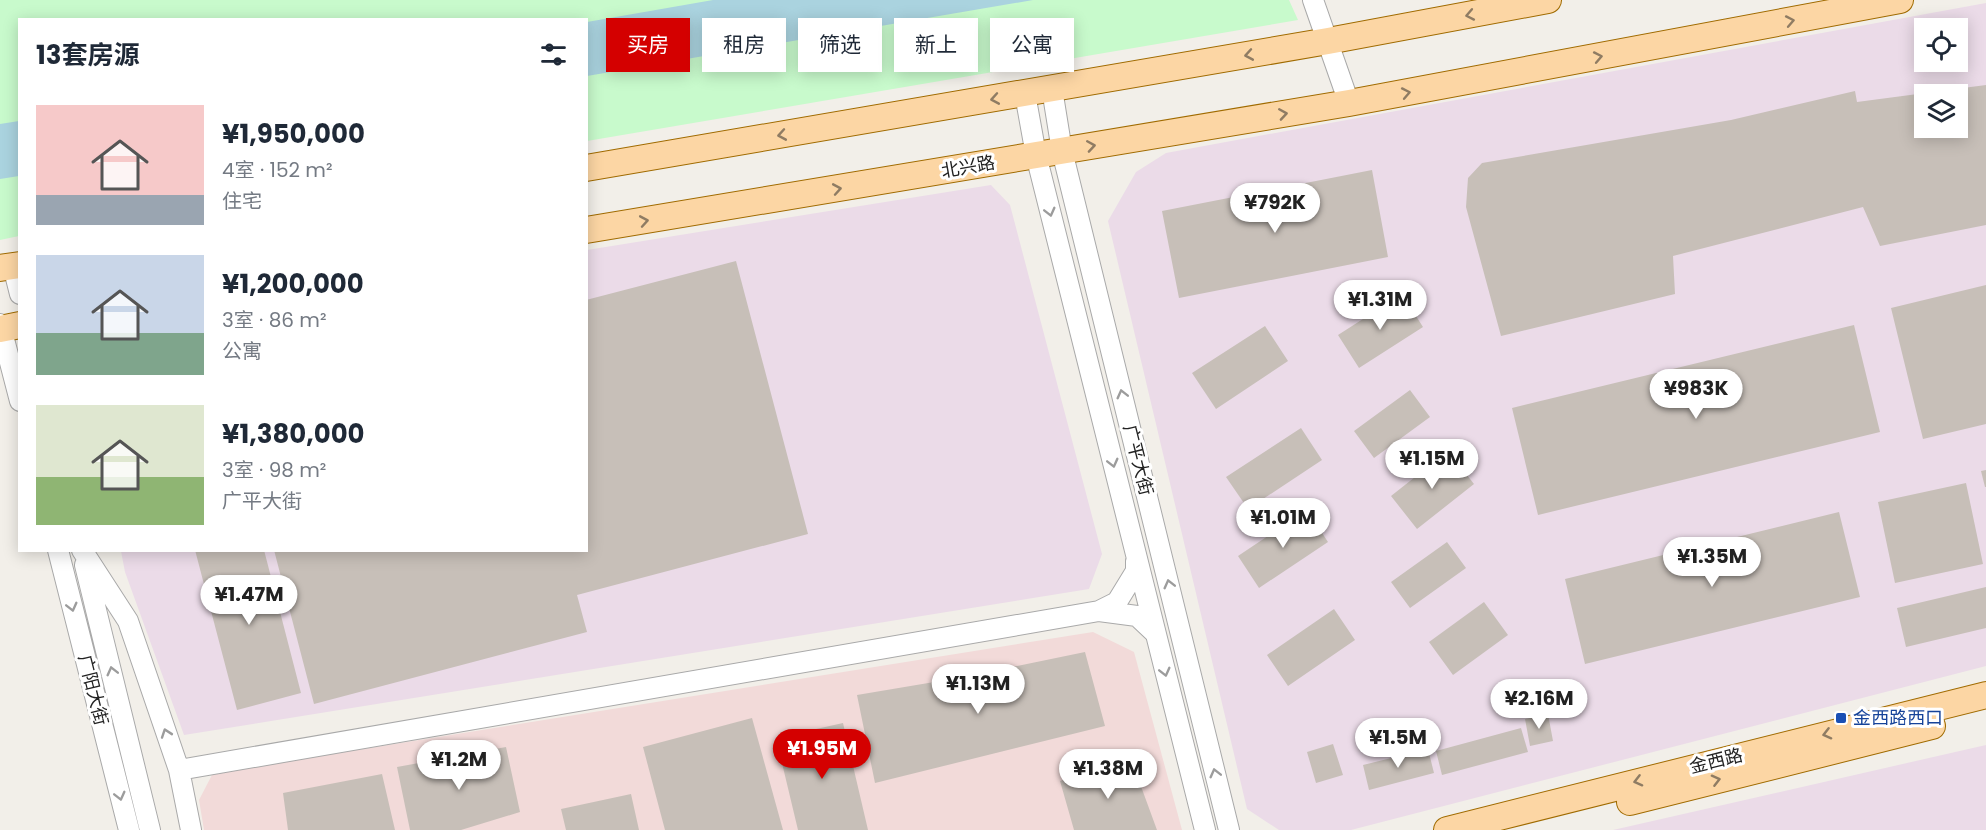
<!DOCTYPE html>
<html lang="zh">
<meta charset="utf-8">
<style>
body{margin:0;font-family:Poppins,"Noto Sans SC",sans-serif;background:#f2f2f3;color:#1f2937;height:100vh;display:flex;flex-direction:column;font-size:22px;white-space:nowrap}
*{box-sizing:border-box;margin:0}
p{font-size:20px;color:#747a83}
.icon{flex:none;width:33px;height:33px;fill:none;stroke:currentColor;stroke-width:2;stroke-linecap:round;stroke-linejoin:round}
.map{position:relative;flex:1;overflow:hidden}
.drawer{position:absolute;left:18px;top:18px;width:570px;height:534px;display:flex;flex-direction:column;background:#fff;border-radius:0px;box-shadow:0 3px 15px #0003}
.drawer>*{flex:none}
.top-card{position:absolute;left:606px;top:18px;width:570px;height:54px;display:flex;gap:12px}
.tools{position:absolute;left:1914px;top:18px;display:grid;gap:12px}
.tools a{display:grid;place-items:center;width:54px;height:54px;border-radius:0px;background:#fff;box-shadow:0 3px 15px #0003;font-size:30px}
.price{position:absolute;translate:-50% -51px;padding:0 14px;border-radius:21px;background:#fff;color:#222;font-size:20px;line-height:39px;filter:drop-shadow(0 2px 3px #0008)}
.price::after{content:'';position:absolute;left:50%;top:36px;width:18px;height:14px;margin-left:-9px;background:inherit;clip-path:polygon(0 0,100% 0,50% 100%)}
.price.active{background:#d40000;color:#fff}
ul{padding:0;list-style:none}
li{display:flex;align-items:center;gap:18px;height:150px;padding:0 18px}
li span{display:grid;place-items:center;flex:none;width:168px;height:120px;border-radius:0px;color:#555}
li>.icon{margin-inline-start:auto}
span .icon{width:72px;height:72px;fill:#fffc;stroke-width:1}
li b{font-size:26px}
h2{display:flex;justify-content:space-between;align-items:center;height:72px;padding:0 18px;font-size:26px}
.chip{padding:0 21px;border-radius:0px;background:#fff;box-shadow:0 3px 15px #0003;font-size:21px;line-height:54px}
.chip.active{background:#d40000;color:#fff}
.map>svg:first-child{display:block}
.commercial{fill:#f2dad9}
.industrial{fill:#ebdbe8;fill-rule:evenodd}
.park{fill:#c8facc}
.water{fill:#aad3df}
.building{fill:#c7bfb8;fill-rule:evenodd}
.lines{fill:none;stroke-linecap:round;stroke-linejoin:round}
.minor-casing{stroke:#a9a9a9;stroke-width:22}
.major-casing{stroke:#a06b00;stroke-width:28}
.minor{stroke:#fff;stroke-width:20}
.major{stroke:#fcd6a4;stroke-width:26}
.oneway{stroke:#8f7c63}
.oneway2{stroke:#9c9c9c}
.transit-dot{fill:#1a4fb4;stroke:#fff;stroke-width:2}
.labels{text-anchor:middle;stroke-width:6;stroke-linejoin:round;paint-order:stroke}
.street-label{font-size:18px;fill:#222;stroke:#fff}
.transit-label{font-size:18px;fill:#164399;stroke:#fff;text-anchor:start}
</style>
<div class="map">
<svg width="1986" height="830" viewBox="0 0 1986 830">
<rect width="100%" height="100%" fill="#f2efe9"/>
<path class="commercial" d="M 1093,632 L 1134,652 L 1182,830 L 204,830 L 199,800 L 213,773 Z"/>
<path class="industrial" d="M 1986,3 L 1986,666 L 1351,830 L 1279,830 L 1247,809 L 1108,221 L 1136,172 L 1166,153 ZM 1924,28 L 1958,28 L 1958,62 L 1924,62 ZM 1924,94 L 1958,94 L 1958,128 L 1924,128 Z
M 991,185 L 1010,205 L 1102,554 L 1089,589 L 184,735 L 125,572 L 121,551 L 586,550 L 587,250 Z
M 1986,745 L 1986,830 L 1613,830 Z"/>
<path class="park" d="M 0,0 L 1289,0 L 1298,20 L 587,141 L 586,20 L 20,20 L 19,236 L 0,240 Z"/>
<path class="water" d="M 713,0 L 1033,0 L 587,76 L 587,22 Z
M 19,121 L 19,176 L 0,179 L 0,124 Z"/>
<path class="building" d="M 1986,85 L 1986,225 L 1880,246 L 1863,207 L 1673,256 L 1675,294 L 1501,336 L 1466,207 L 1468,178 L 1482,163 L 1731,120 L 1855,91 L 1857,102 ZM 1924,94 L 1958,94 L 1958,128 L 1924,128 Z
M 1372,170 L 1388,257 L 1179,298 L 1162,211 Z
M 736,261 L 808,534 L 577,595 L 587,632 L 314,704 L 274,550 L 586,550 L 586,300 Z
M 1986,285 L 1986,424 L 1923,439 L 1891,308 Z
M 1402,294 L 1423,327 L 1359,368 L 1338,335 Z
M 1854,325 L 1880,432 L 1538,515 L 1512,408 Z
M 1265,326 L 1288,361 L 1216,409 L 1192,373 Z
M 1410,390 L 1430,417 L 1374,458 L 1354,431 Z
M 1301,428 L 1322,460 L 1248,509 L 1226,477 Z
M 1448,451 L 1474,484 L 1417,529 L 1391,496 Z
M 1986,470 L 1986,487 L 1985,487 L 1981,471 Z
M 1966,483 L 1983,564 L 1895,583 L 1878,502 Z
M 1307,510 L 1328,542 L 1259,588 L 1238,556 Z
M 1839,512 L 1860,597 L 1585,664 L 1565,579 Z
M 1447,542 L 1466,568 L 1410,608 L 1391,582 Z
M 195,550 L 264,550 L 301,693 L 237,710 Z
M 1986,587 L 1986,628 L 1906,647 L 1897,608 Z
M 1484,602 L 1508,635 L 1453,675 L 1429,642 Z
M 1334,609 L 1355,640 L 1288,686 L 1267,655 Z
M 1085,652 L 1105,726 L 875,783 L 857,695 L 964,677 Z
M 1548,714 L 1553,741 L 1530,746 L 1525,719 Z
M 752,718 L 783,830 L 665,830 L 643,747 Z
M 843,723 L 868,830 L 798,830 L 776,738 Z
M 1521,728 L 1528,752 L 1442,775 L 1436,751 Z
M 1333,744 L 1343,775 L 1316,783 L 1307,752 Z
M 506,747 L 520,812 L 461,830 L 410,830 L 397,767 Z
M 1428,749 L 1434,773 L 1369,790 L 1363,765 Z
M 1131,759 L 1157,830 L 1074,830 L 1060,781 Z
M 382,774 L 395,830 L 288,830 L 283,793 Z
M 631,794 L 639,830 L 566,830 L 561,809 Z"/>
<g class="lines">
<g class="minor-casing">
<path id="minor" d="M 1313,0 L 1349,103
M 1052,89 L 1062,151 L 1229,830
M 1025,94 L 1036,155 L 1205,830
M 13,266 L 20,294
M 0,324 L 20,401
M 58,550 L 129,830
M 82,550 L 128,621 L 179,770 L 191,830
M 85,565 L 150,830
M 1099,611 L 1117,602 L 1136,571 L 1136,561
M 179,770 L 1099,611 L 1137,616 L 1155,633"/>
</g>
<g class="major-casing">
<path id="major" d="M 586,168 L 1328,41 L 1548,0
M 586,230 L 1349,103 L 1900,0
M 0,268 L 20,265
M 0,329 L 20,325
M 1630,802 L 1932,726
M 1447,830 L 1986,695"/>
</g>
<use href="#minor" class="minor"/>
<use href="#major" class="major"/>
</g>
<defs><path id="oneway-chevron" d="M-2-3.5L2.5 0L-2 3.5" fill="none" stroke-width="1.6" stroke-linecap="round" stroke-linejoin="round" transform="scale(1.5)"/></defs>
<g class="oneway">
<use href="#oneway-chevron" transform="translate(1470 15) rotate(169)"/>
<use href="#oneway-chevron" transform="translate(1790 21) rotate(-11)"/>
<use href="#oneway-chevron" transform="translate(1249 55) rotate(170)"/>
<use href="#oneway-chevron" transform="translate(1598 57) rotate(-11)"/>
<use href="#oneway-chevron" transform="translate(1406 93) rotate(-11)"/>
<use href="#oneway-chevron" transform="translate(995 99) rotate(170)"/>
<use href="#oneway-chevron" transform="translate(1283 114) rotate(-9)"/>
<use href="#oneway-chevron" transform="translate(782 135) rotate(170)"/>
<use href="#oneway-chevron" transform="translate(1091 146) rotate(-9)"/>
<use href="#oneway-chevron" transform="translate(837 189) rotate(-10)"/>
<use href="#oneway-chevron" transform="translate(644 221) rotate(-10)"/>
<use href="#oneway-chevron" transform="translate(1827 734) rotate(166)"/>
<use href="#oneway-chevron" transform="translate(1716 780) rotate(-14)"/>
<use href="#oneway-chevron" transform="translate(1638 781) rotate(166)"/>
</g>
<g class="oneway2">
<use href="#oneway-chevron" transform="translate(1050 212) rotate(76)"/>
<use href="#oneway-chevron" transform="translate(1122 394) rotate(-104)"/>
<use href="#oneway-chevron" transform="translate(1113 463) rotate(76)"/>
<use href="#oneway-chevron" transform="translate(1169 584) rotate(-104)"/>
<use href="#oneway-chevron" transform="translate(72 607) rotate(76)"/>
<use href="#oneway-chevron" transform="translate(112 671) rotate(-104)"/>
<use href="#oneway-chevron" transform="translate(1165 672) rotate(76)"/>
<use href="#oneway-chevron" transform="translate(166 733) rotate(-109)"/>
<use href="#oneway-chevron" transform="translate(1215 773) rotate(-104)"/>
<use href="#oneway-chevron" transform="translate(120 796) rotate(76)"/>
</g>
<rect class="transit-dot" x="1835" y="712" width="12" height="12" rx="3"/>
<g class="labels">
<g class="street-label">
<text transform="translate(968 167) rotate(-10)" y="6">北兴路</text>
<text transform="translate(1138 460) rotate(76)" y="6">广平大街</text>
<text transform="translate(93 690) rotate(76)" y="6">广阳大街</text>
<text transform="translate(1716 761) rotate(-14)" y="6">金西路</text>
</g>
<g class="transit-label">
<text x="1853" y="724">金西路西口</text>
</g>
</g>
</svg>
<div class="tools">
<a><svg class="icon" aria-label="locate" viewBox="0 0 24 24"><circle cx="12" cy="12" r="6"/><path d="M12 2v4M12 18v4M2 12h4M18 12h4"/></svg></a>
<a><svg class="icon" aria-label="layers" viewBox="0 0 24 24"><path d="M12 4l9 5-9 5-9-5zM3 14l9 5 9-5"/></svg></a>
</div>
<b class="price" style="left:1275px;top:234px">¥792K</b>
<b class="price" style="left:1380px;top:331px">¥1.31M</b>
<b class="price" style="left:1696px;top:420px">¥983K</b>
<b class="price" style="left:1432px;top:490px">¥1.15M</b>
<b class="price" style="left:1283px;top:549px">¥1.01M</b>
<b class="price" style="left:1712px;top:588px">¥1.35M</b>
<b class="price" style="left:249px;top:626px">¥1.47M</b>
<b class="price" style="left:978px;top:715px">¥1.13M</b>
<b class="price" style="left:1539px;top:730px">¥2.16M</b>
<b class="price" style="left:1398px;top:769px">¥1.5M</b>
<b class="price active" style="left:822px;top:780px">¥1.95M</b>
<b class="price" style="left:459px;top:791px">¥1.2M</b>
<b class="price" style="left:1108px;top:800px">¥1.38M</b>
<div class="top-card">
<a class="chip active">买房</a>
<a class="chip">租房</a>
<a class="chip">筛选</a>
<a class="chip">新上</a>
<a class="chip">公寓</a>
</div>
<section class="drawer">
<h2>13套房源<svg class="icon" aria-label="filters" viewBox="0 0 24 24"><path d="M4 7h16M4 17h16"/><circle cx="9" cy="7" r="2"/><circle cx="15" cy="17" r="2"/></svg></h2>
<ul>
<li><span style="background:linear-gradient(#f6c9c9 75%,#9aa5b1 0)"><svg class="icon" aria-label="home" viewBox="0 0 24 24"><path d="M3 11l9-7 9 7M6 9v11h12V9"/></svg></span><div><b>¥1,950,000</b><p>4室 · 152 m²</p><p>住宅</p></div></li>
<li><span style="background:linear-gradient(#c9d6e8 65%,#7fa58c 0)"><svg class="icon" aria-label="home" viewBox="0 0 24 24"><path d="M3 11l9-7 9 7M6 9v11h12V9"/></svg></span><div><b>¥1,200,000</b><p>3室 · 86 m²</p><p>公寓</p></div></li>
<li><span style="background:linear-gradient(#dfe7d0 60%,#8fb573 0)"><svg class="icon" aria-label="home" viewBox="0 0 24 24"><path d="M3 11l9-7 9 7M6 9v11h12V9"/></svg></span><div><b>¥1,380,000</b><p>3室 · 98 m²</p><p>广平大街</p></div></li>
</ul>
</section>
</div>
